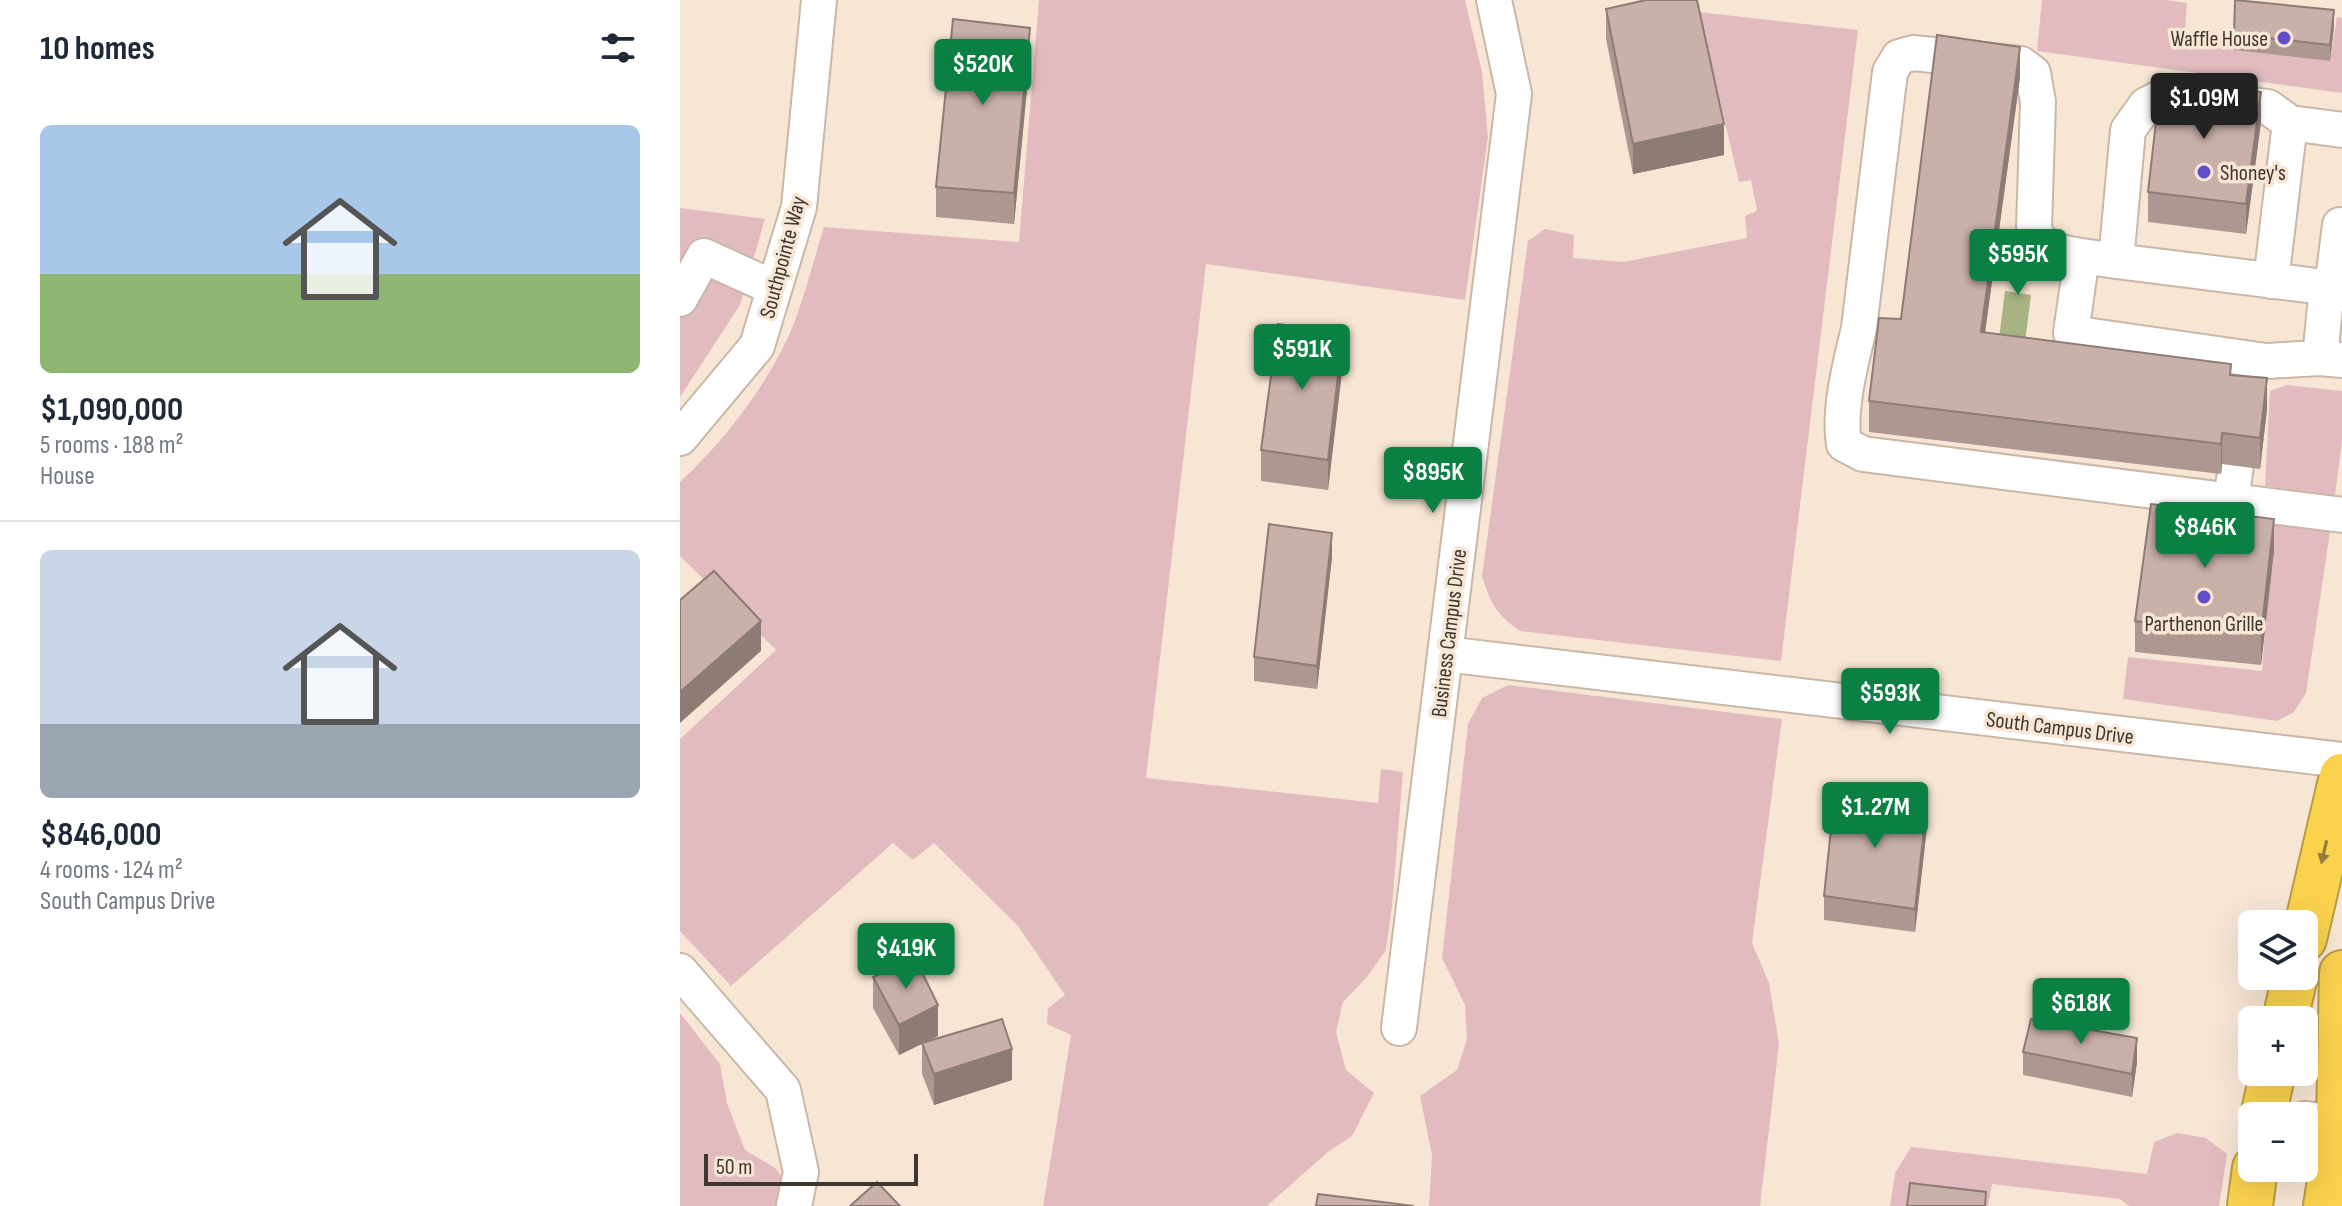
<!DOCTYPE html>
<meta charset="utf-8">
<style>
body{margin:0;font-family:"Sofia Sans Condensed",sans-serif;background:#f6f6f7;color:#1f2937;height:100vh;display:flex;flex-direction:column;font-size:30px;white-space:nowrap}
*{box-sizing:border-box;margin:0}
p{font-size:26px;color:#747a83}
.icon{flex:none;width:44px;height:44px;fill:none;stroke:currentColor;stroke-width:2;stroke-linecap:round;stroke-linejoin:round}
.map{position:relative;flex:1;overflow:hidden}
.side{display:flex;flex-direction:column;background:#fff;width:680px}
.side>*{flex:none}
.controls{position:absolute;left:1558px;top:910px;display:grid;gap:16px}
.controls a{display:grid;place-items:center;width:80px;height:80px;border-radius:12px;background:#fff;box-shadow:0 8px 32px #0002;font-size:40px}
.scale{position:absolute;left:24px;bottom:20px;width:214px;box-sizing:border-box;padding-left:8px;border:4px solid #3e3730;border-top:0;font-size:22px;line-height:28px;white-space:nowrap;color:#3e3730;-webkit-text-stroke:6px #f8e6d5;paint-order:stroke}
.price{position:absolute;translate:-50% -68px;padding:0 18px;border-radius:8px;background:#0b8043;color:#fff;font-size:26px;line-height:52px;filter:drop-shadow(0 2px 4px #0008)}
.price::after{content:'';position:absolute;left:50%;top:48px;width:24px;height:18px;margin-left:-12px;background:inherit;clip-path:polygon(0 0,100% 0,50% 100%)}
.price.active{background:#222;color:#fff}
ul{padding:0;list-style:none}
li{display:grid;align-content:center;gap:16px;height:424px;padding:0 40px}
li+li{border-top:2px solid #e0e1e3}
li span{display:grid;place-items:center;height:248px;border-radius:12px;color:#555}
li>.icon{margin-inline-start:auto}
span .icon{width:144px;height:144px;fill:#fffc;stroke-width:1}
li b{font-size:34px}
h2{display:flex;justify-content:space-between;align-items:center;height:96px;padding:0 40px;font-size:34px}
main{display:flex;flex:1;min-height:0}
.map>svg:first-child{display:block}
.green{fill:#e2bbc1}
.water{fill:#a7b382}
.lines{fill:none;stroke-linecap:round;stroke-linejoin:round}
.minor-casing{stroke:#c9b7a7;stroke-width:38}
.highway-casing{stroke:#b89c44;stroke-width:48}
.minor{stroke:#fff;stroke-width:34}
.highway{stroke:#fad24e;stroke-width:44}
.wall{fill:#ad9791}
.shaded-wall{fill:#8d7b76}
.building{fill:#c9b0a9;stroke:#8d7b76;stroke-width:2}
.oneway{fill:#937d3e}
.poi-dot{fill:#624fc8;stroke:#f8e6d5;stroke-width:3}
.labels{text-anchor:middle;stroke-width:7;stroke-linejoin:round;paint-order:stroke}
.poi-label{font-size:22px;fill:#3e3730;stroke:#f8e6d5;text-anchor:end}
.street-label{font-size:22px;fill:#3e3730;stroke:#f8e6d5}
</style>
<main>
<section class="side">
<h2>10 homes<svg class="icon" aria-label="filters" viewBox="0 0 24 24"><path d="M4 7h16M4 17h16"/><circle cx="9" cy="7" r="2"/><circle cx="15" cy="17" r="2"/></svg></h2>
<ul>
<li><span style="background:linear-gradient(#a9c7e8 60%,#8fb573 0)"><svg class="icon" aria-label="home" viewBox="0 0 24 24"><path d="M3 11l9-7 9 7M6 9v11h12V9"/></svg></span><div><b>$1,090,000</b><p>5 rooms · 188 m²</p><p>House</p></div></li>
<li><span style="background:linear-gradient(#c9d6e8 70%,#9aa5b1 0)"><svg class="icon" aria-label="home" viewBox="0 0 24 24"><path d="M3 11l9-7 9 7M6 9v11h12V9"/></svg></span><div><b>$846,000</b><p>4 rooms · 124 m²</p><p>South Campus Drive</p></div></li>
</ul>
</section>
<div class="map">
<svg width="1662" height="1206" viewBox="0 0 1662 1206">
<rect width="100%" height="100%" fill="#f8e6d5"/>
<path class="green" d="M 359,0 L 785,0 L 802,72 L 808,137 L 785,300 L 526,264 L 466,778 L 698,803 L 701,769 L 723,772 L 712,906 L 706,950 L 687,977 L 663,1002 L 656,1032 L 666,1070 L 694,1093 L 672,1136 L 648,1152 L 587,1206 L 363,1206 L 391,1035 L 367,1024 L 368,1008 L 385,995 L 338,926 L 254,843 L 233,860 L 213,843 L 51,986 L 0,931 L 0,739 L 96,650 L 0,556 L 0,482 C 44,441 85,388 110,333 C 124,300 133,262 144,227 L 339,242 Z
M 1362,0 L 1485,0 L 1507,3 L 1504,44 L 1650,61 L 1657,17 L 1662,18 L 1662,93 L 1357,51 Z
M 1019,12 L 1178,30 L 1101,661 L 840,631 C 817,615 810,603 802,576 L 848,241 L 865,229 L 894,235 L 893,258 L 943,262 L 1067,238 L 1065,216 L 1077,211 L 1071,180 L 1059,182 Z
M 0,208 L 85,219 L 60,305 L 0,397 Z
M 1607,385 L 1662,391 L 1662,440 L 1655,496 L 1585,486 L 1590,391 Z
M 1593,522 L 1650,532 L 1626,693 L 1614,712 L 1597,721 L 1443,699 L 1448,657 L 1582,671 Z
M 828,685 L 1102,719 L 1072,943 L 1089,983 L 1099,1044 L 1080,1206 L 749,1206 L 752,1155 L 740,1096 L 777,1070 L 787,1039 L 785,1005 L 762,958 L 788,724 L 802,698 Z
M 0,1013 L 40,1064 L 47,1103 L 65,1150 L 94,1167 L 104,1179 L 95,1206 L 0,1206 Z
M 1497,1133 L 1526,1138 L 1547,1154 L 1539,1206 L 1449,1206 L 1440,1199 L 1312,1184 L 1308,1206 L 1210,1206 L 1215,1173 L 1231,1147 L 1467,1174 L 1474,1142 Z"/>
<path class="water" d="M 1325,291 L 1351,295 L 1344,350 L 1318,346 Z"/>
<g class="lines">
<g class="minor-casing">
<path id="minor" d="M 1402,256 L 1436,261 L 1448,130 L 1466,105 L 1486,95 L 1588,107 L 1610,123 L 1662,130
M 1436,261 L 1652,288 L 1660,225
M 1591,281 L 1610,123
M 0,299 L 24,256 L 94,288
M 1640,358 L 1645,307 L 1652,288
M 1662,360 L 1640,358 L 1586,361 L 1391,333 L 1402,256 C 1382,253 1358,250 1354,227 L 1358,102 L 1353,73 L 1341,64 L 1233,53 L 1219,57 L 1210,72 L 1179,328 C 1171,362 1158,410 1164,444 L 1183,454 L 1662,515
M 0,438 L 77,346 L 119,207 L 139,0
M 1551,502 L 1556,465
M 765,654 L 1662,760
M 0,971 L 103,1090 L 121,1172 L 114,1206
M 719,1028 L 834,94 L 814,0
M 1624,1119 L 1662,1123"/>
</g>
<g class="highway-casing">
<path id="highway" d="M 1624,939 L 1662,776
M 1605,1020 L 1615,976
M 1583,1116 L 1593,1072
M 1570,1206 L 1575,1168
M 1646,1206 L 1659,1123 L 1662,973"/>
</g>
<use href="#minor" class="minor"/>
<use href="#highway" class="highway"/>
</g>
<path class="wall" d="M 1555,0 L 1654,26 L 1650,61 L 1554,50 Z
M 926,9 L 1044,155 L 953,174 L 926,39 Z
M 350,58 L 334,224 L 256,217 L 256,187 Z
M 1340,77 L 1305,332 L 1551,375 L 1587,409 L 1580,469 L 1542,464 L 1541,474 L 1189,432 L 1189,401 L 1221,319 Z
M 1581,122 L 1566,234 L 1468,222 L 1468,192 Z
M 663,363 L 648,490 L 581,481 L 581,450 Z
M 1594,550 L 1581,665 L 1455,652 L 1455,621 Z
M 652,557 L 637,689 L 574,681 L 574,657 Z
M 1247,827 L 1235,932 L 1144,920 L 1144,896 Z
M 193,977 L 258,1036 L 247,1042 L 332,1080 L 254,1105 L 242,1074 L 242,1044 L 219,1055 L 193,1008 Z
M 1343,1052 L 1457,1062 L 1452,1097 L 1343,1075 Z"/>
<path class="shaded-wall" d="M 1654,10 L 1654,26 L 1650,61 L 1650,45 Z
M 350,28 L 350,58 L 334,224 L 334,193 Z
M 1340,47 L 1340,77 L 1301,362 L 1301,332 Z
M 1581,92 L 1581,122 L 1566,234 L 1566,204 Z
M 1044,124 L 1044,155 L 953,174 L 953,144 Z
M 663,333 L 663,363 L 648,490 L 648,460 Z
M 1587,378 L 1587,409 L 1580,469 L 1580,438 Z
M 1542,433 L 1542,464 L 1541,474 L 1541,444 Z
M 1594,519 L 1594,550 L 1581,665 L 1581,634 Z
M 652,533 L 652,557 L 637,689 L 637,666 Z
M 81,621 L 81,651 L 0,723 L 0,692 Z
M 1247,803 L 1247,827 L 1235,932 L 1235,909 Z
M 258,1005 L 258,1036 L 219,1055 L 219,1025 Z
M 1457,1038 L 1457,1062 L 1452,1097 L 1452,1074 Z
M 332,1049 L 332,1080 L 254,1105 L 254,1074 Z"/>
<path class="building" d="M 966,0 L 1017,0 L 1044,124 L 953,144 L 926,9 Z
M 1555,0 L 1654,10 L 1650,45 L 1554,34 Z
M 273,19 L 350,28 L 334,193 L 256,187 Z
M 1257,35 L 1340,47 L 1301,332 L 1551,364 L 1550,375 L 1587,378 L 1580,438 L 1542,433 L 1541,444 L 1189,401 L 1199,318 L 1221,319 Z
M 1481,78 L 1581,92 L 1566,204 L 1468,192 Z
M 598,324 L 663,333 L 648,460 L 581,450 Z
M 1471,504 L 1594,519 L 1581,634 L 1455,621 Z
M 589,524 L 652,533 L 637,666 L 574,657 Z
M 34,571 L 81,621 L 0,692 L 0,600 Z
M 1155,791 L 1247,803 L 1235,909 L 1144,896 Z
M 235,958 L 258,1005 L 219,1025 L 193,977 Z
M 322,1019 L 332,1049 L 254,1074 L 242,1043 Z
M 1351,1019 L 1457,1038 L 1452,1074 L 1343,1052 Z
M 197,1182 L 220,1206 L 170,1206 Z
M 1230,1183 L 1306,1192 L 1305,1206 L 1227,1206 Z
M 638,1194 L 734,1206 L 636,1206 Z"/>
<defs><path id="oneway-solid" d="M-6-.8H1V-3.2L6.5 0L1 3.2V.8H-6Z" transform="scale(2)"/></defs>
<use class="oneway" href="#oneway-solid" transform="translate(1644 852) rotate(103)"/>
<g class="poi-dot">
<circle cx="1604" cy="38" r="8"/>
<circle cx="1524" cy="172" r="8"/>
<circle cx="1524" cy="597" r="8"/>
</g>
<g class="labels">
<g class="poi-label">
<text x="1588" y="46">Waffle House</text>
<text x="1540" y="180" text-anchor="start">Shoney's</text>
<text x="1524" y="631" text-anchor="middle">Parthenon Grille</text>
</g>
<g class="street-label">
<text transform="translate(102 257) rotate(-75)" y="8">Southpointe Way</text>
<text transform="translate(768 633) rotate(-83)" y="8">Business Campus Drive</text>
<text transform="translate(1380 727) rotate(7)" y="8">South Campus Drive</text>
</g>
</g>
</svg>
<div class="controls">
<a><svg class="icon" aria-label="layers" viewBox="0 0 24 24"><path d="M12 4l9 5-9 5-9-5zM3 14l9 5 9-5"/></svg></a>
<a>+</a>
<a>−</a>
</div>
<div class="scale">50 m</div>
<b class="price" style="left:303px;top:107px">$520K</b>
<b class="price active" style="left:1524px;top:141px">$1.09M</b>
<b class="price" style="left:1338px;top:297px">$595K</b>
<b class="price" style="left:622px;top:392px">$591K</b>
<b class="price" style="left:753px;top:515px">$895K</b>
<b class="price" style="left:1525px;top:570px">$846K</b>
<b class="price" style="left:1210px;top:736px">$593K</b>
<b class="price" style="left:1195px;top:850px">$1.27M</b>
<b class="price" style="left:226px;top:991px">$419K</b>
<b class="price" style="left:1401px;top:1046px">$618K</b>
</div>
</main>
